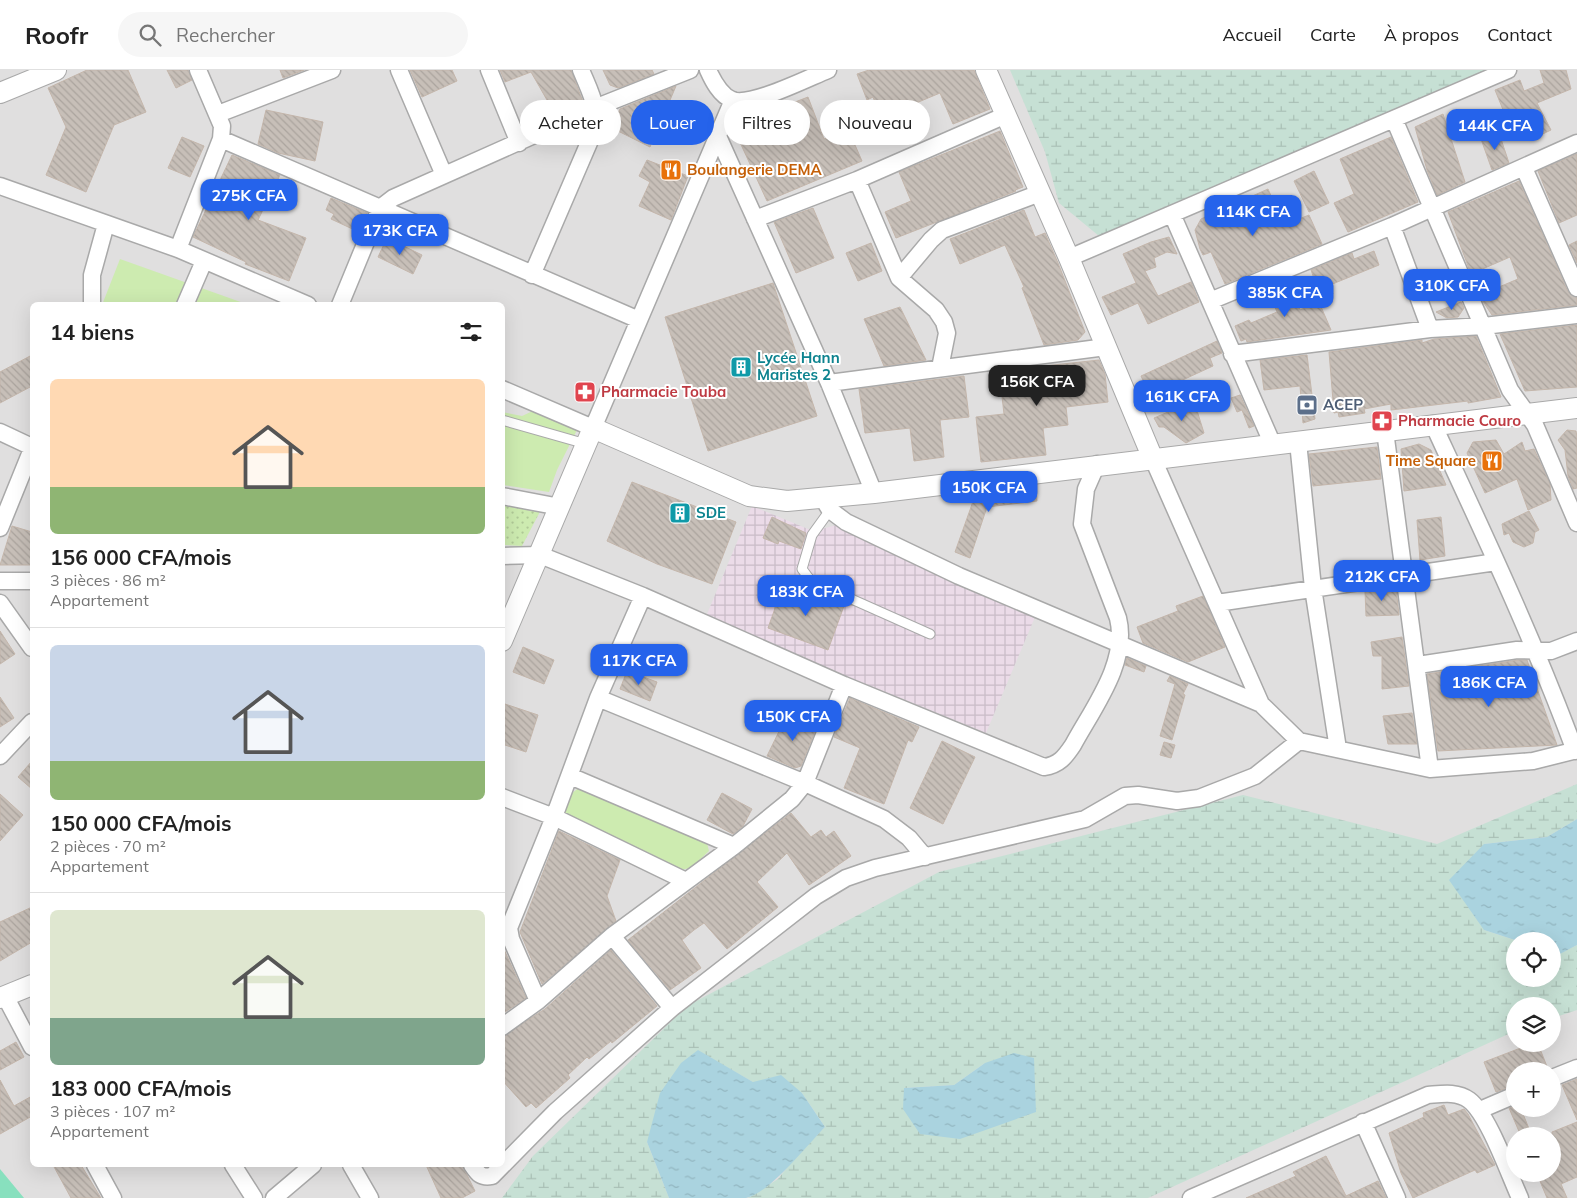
<!DOCTYPE html>
<html lang="fr">
<meta charset="utf-8">
<style>
body{margin:0;font-family:Mulish,sans-serif;background:#f6f6f6;color:#222;height:100vh;display:flex;flex-direction:column;font-size:19px;white-space:nowrap}
*{box-sizing:border-box;margin:0}
p{font-size:16px;color:#767676}
.icon{flex:none;width:28px;height:28px;fill:none;stroke:currentColor;stroke-width:2;stroke-linecap:round;stroke-linejoin:round}
.map{position:relative;flex:1;overflow:hidden}
.side{position:absolute;left:30px;top:232px;width:475px;height:865px;display:flex;flex-direction:column;background:#fff;border-radius:8px;box-shadow:0 5px 20px #0002}
.side>*{flex:none}
.banner{position:absolute;left:520px;top:30px;width:475px;height:45px;display:flex;gap:10px}
.tools{position:absolute;left:1506px;top:862px;display:grid;gap:10px}
.tools a{display:grid;place-items:center;width:55px;height:55px;border-radius:50%;background:#fff;box-shadow:0 5px 20px #0002;font-size:25px}
.price{position:absolute;translate:-50% -42px;padding:0 11px;border-radius:10px;background:#2563eb;color:#fff;font-size:16px;line-height:32px;filter:drop-shadow(0 1px 2px #0008)}
.price::after{content:'';position:absolute;left:50%;top:30px;width:15px;height:11px;margin-left:-8px;background:inherit;clip-path:polygon(0 0,100% 0,50% 100%)}
.price.on{background:#222;color:#fff}
ul{padding:0;list-style:none}
li{display:grid;align-content:center;gap:10px;height:265px;padding:0 20px}
li+li{border-top:1px solid #e0e0e0}
li span{display:grid;place-items:center;height:155px;border-radius:8px;color:#555}
li>.icon{margin-inline-start:auto}
span .icon{width:90px;height:90px;fill:#fffc;stroke-width:1}
li b{font-size:21px}
h2{display:flex;justify-content:space-between;align-items:center;height:60px;padding:0 20px;font-size:21px}
.chip{padding:0 18px;border-radius:22px;background:#fff;box-shadow:0 5px 20px #0002;font-size:18px;line-height:45px}
.chip.on{background:#2563eb;color:#fff}
header{display:flex;align-items:center;gap:30px;box-sizing:border-box;height:70px;padding:0 25px;background:#fff;border-bottom:1px solid #e0e0e0}
header strong{font-size:24px}
nav{display:flex;gap:28px;margin-inline-start:auto;font-size:18px}
.search{width:350px;height:45px;background:#f6f6f6;display:flex;align-items:center;gap:12px;box-sizing:border-box;padding:0 18px;border-radius:28px;color:#767676;font-size:19px}
.map>svg:first-child{display:block}
.residential{fill:#e0dfdf;fill-rule:evenodd}
.industrial{fill:url(#industrial-grid)}
.grass{fill:url(#grass-dots)}
.wetland{fill:url(#wetland-marsh);fill-rule:evenodd}
.garden{fill:#cdebb0}
.pitch{fill:#88e0be}
.water{fill:url(#water-ripples)}
.building{fill:url(#building-back-hatch);stroke:#c4b6ab}
.lines{fill:none;stroke-linecap:round;stroke-linejoin:round}
.service-casing{stroke:#a9a9a9;stroke-width:11}
.minor-casing{stroke:#a9a9a9;stroke-width:19}
.tertiary-casing{stroke:#a9a9a9;stroke-width:22}
.service{stroke:#fff;stroke-width:9}
.minor{stroke:#fff;stroke-width:16}
.tertiary{stroke:#fff;stroke-width:20}
.labels{text-anchor:middle;stroke-width:4;stroke-linejoin:round;paint-order:stroke}
.food-label{font-size:15px;font-weight:bold;fill:#c56008;stroke:#fff;text-anchor:start}
.culture-label{font-size:15px;font-weight:bold;fill:#0d838f;stroke:#fff;text-anchor:start}
.health-label{font-size:15px;font-weight:bold;fill:#be3a42;stroke:#fff;text-anchor:start}
.service-label{font-size:15px;font-weight:bold;fill:#4e5e75;stroke:#fff;text-anchor:start}
</style>
<header>
<strong>Roofr</strong>
<div class="search"><svg class="icon" aria-label="search" viewBox="0 0 24 24"><circle cx="10" cy="10" r="6"/><path d="M15 15l6 6"/></svg>Rechercher</div>
<nav><a>Accueil</a><a>Carte</a><a>À propos</a><a>Contact</a></nav>
</header>
<div class="map">
<svg width="1577" height="1128" viewBox="0 0 1577 1128">
<defs>
<pattern id="industrial-grid" width="8" height="8" patternUnits="userSpaceOnUse" patternTransform="scale(1.25)"><rect width="8" height="8" fill="#ebdbe8"/><path d="M0 4h8M4 0v8" fill="none" stroke="#c9bcc7"/></pattern>
<pattern id="grass-dots" width="8" height="8" patternUnits="userSpaceOnUse" patternTransform="scale(1.25)"><rect width="8" height="8" fill="#cdebb0"/><path d="M2 2h.1M6 6h.1" fill="none" stroke="#b0c997" stroke-width="1.8" stroke-linecap="round"/></pattern>
<pattern id="wetland-marsh" width="20" height="14" patternUnits="userSpaceOnUse" patternTransform="scale(1.25)"><rect width="20" height="14" fill="#c6e0d4"/><path d="M1 5h8M5 5V1M11 12h8M15 12V8" fill="none" stroke="#aac0b6"/></pattern>
<pattern id="water-ripples" width="26" height="14" patternUnits="userSpaceOnUse" patternTransform="scale(1.25)"><rect width="26" height="14" fill="#aad3df"/><path d="M2 4q2-2 4 0t4 0M15 11q2-2 4 0t4 0" fill="none" stroke="#92b5bf"/></pattern>
<pattern id="building-back-hatch" width="6" height="6" patternUnits="userSpaceOnUse" patternTransform="scale(1.25)"><rect width="6" height="6" fill="#c7bfb8"/><path d="M-1 5l2 2M0 0l6 6M5-1l2 2" fill="none" stroke="#aba49e"/></pattern>
</defs>
<rect width="100%" height="100%" fill="#f2efe9"/>
<path class="residential" d="M 0,0 L 1577,0 L 1577,1128 L 0,1128 ZM 32,235 L 502,235 L 502,1095 L 32,1095 ZM 1515,871 L 1552,871 L 1552,909 L 1515,909 ZM 1515,936 L 1552,936 L 1552,974 L 1515,974 ZM 1515,1001 L 1552,1001 L 1552,1039 L 1515,1039 ZM 1515,1066 L 1552,1066 L 1552,1104 L 1515,1104 Z"/>
<path class="industrial" d="M 752,436 L 808,459 L 822,459 L 840,454 L 1035,547 L 986,663 L 705,549 Z"/>
<path class="grass" d="M 502,429 L 543,436 L 522,476 L 503,475 Z"/>
<path class="wetland" d="M 1010,0 L 1500,0 L 1159,146 L 1099,166 L 1059,133 L 1045,82 Z
M 1577,714 L 1577,749 L 1547,767 L 1484,774 L 1484,860 L 1518,871 L 1515,871 L 1515,909 L 1552,909 L 1553,883 L 1559,884 L 1577,875 L 1577,940 L 1553,948 L 1552,936 L 1515,936 L 1515,961 L 1148,1128 L 748,1128 L 778,1109 L 798,1084 L 825,1057 L 802,1023 L 753,1012 L 698,981 L 647,1072 L 669,1128 L 502,1128 L 533,1086 L 687,936 L 939,802 L 1243,725 L 1437,774 ZM 985,993 L 920,1064 L 904,1018 L 954,1015 Z"/>
<path class="garden" d="M 120,189 L 249,235 L 102,235 Z
M 537,339 L 578,358 L 557,400 L 549,422 L 503,415 L 502,342 L 522,346 Z
M 580,717 L 707,773 L 709,781 L 691,798 L 679,800 L 564,744 L 572,723 Z"/>
<path class="pitch" d="M 0,1099 L 24,1128 L 0,1128 Z"/>
<path class="water" d="M 1577,749 L 1577,875 L 1558,885 L 1553,883 L 1552,871 L 1518,871 L 1484,860 L 1449,810 L 1484,774 L 1547,767 Z
M 698,980 L 753,1012 L 781,1005 L 802,1023 L 825,1057 C 808,1074 769,1124 746,1128 C 722,1128 693,1128 669,1128 L 647,1072 L 660,1023 L 681,993 Z
M 1014,983 L 1034,988 L 1036,1042 L 960,1069 L 920,1064 L 903,1039 L 904,1018 L 954,1015 L 985,993 Z"/>
<path class="building" d="M 87,0 L 128,0 L 146,42 L 114,55 L 86,122 L 46,105 L 66,57 L 48,18 Z
M 167,0 L 188,0 L 192,10 L 176,18 Z
M 280,0 L 304,0 L 283,8 Z
M 410,0 L 452,0 L 457,11 L 422,27 Z
M 500,0 L 571,0 L 583,32 L 555,44 L 531,2 L 505,12 Z
M 603,0 L 652,0 L 654,4 L 618,18 L 610,15 Z
M 869,0 L 974,0 L 990,39 L 953,54 L 940,23 L 909,36 L 906,30 L 878,40 L 873,27 L 867,30 L 857,4 Z
M 1540,0 L 1566,0 L 1571,19 L 1537,33 L 1551,60 L 1530,70 L 1519,48 L 1508,52 L 1495,20 L 1520,10 L 1524,21 L 1544,13 Z
M 676,16 L 650,77 L 612,58 L 620,39 Z
M 808,27 L 824,69 L 848,59 L 862,91 L 767,131 L 738,68 L 776,53 L 772,41 Z
M 266,40 L 323,52 L 315,91 L 278,83 L 258,74 Z
M 1443,44 L 1465,112 L 1437,125 L 1427,100 L 1415,57 Z
M 1000,61 L 1023,117 L 1015,120 L 1016,121 L 896,168 L 885,142 L 911,131 L 899,102 Z
M 1499,63 L 1509,93 L 1492,100 L 1481,69 Z
M 182,67 L 204,76 L 190,107 L 168,98 Z
M 1391,67 L 1418,132 L 1348,162 L 1334,133 L 1354,124 L 1340,89 Z
M 1577,84 L 1577,145 L 1559,153 L 1538,101 Z
M 232,85 L 280,105 L 258,150 L 306,168 L 289,211 L 245,194 L 246,192 L 193,167 Z
M 647,90 L 688,106 L 671,150 L 639,136 L 650,112 L 639,106 Z
M 1314,101 L 1329,133 L 1309,142 L 1294,111 Z
M 1519,111 L 1568,222 L 1577,228 L 1577,235 L 1492,245 L 1482,230 L 1480,225 L 1518,209 L 1510,187 L 1471,204 L 1448,142 Z
M 1268,119 L 1284,155 L 1309,145 L 1322,174 L 1225,214 L 1211,182 L 1203,185 L 1200,179 L 1195,160 L 1201,149 Z
M 331,128 L 367,143 L 359,162 L 331,149 L 334,144 L 326,140 Z
M 813,138 L 834,188 L 796,203 L 774,152 Z
M 1024,140 L 1035,167 L 1045,163 L 1058,193 L 1085,262 L 1078,270 L 1044,275 L 1022,218 L 1024,217 L 1005,175 L 960,194 L 950,169 Z
M 1169,167 L 1177,184 L 1167,182 L 1154,188 L 1156,197 L 1145,201 L 1158,226 L 1191,212 L 1199,232 L 1148,254 L 1138,233 L 1111,245 L 1102,227 L 1136,213 L 1123,184 L 1151,172 Z
M 387,168 L 422,185 L 413,204 L 378,187 Z
M 1577,171 L 1577,193 L 1569,175 Z
M 871,173 L 882,201 L 858,211 L 846,183 Z
M 1374,181 L 1379,195 L 1330,215 L 1333,224 L 1321,228 L 1311,200 L 1352,183 L 1354,189 Z
M 1428,209 L 1434,209 L 1446,215 L 1428,224 L 1424,214 Z
M 1286,210 L 1300,240 L 1319,232 L 1331,260 L 1247,272 L 1246,269 L 1241,271 L 1235,256 L 1249,250 L 1251,253 L 1277,242 L 1267,218 Z
M 773,213 L 817,346 L 708,381 L 665,247 Z
M 1461,232 L 1464,238 L 1458,247 L 1447,248 L 1436,242 Z
M 900,237 L 926,290 L 884,296 L 864,249 Z
M 1577,255 L 1577,317 L 1525,321 L 1500,264 Z
M 1476,266 L 1501,327 L 1468,333 L 1468,331 L 1391,340 L 1391,334 L 1364,339 L 1365,343 L 1339,347 L 1338,342 L 1334,343 L 1329,282 L 1422,270 L 1422,273 L 1434,269 Z
M 1217,271 L 1222,283 L 1210,288 L 1213,296 L 1150,325 L 1141,306 Z
M 32,285 L 32,316 L 0,333 L 0,302 Z
M 1307,285 L 1315,349 L 1303,353 L 1300,316 L 1264,320 L 1260,290 Z
M 1099,290 L 1105,304 L 1108,332 L 1066,337 L 1068,355 L 1043,358 L 1046,385 L 981,392 L 976,347 L 1004,344 L 999,301 Z
M 964,306 L 969,347 L 940,350 L 944,387 L 914,391 L 910,358 L 865,363 L 859,319 Z
M 1240,325 L 1254,356 L 1249,358 L 1242,340 L 1237,342 L 1231,328 Z
M 1194,331 L 1204,363 L 1186,373 L 1164,357 L 1159,357 L 1154,348 Z
M 1567,360 L 1576,361 L 1577,367 L 1577,418 L 1573,419 L 1568,406 L 1565,380 L 1558,370 Z
M 1496,370 L 1504,384 L 1522,372 L 1525,381 L 1534,379 L 1550,414 L 1551,430 L 1528,440 L 1517,409 L 1485,423 L 1467,383 L 1473,372 Z
M 1419,374 L 1431,380 L 1446,415 L 1404,421 L 1401,379 Z
M 1377,377 L 1381,409 L 1313,416 L 1309,384 Z
M 632,412 L 736,452 L 712,514 L 657,494 L 607,471 Z
M 1036,417 L 1037,431 L 987,437 L 970,488 L 955,482 L 976,423 Z
M 1529,441 L 1539,460 L 1535,462 L 1533,473 L 1524,477 L 1513,472 L 1509,463 L 1504,465 L 1502,454 Z
M 772,447 L 806,463 L 801,479 L 779,471 L 778,474 L 763,468 Z
M 1441,447 L 1445,486 L 1420,490 L 1417,450 Z
M 12,456 L 32,462 L 32,495 L 0,495 Z
M 784,513 L 844,536 L 828,580 L 768,558 Z
M 1385,518 L 1396,518 L 1399,545 L 1366,546 L 1365,521 Z
M 1203,526 L 1225,577 L 1188,592 L 1143,573 L 1137,557 L 1178,541 L 1176,536 Z
M 0,561 L 15,584 L 0,594 Z
M 1402,567 L 1409,616 L 1382,619 L 1382,586 L 1373,586 L 1371,572 Z
M 523,577 L 554,590 L 544,614 L 513,602 Z
M 1127,588 L 1146,596 L 1144,602 L 1125,595 Z
M 1518,590 L 1527,590 L 1557,675 L 1438,681 L 1427,604 Z
M 627,601 L 657,612 L 650,631 L 620,619 Z
M 1170,606 L 1188,614 L 1183,624 L 1185,625 L 1172,670 L 1160,666 L 1175,614 L 1167,611 Z
M 0,627 L 14,648 L 0,657 Z
M 850,628 L 919,657 L 912,672 L 908,670 L 884,734 L 844,718 L 860,678 L 834,667 Z
M 502,633 L 538,645 L 526,682 L 502,674 Z
M 1412,643 L 1417,674 L 1388,674 L 1383,646 Z
M 786,647 L 798,654 L 801,648 L 817,656 L 801,696 L 795,698 L 767,686 Z
M 942,671 L 975,687 L 943,754 L 910,738 Z
M 1164,672 L 1175,675 L 1171,688 L 1160,685 Z
M 32,691 L 32,719 L 18,707 Z
M 722,723 L 752,739 L 743,756 L 733,764 L 707,750 Z
M 0,724 L 23,745 L 0,771 Z
M 791,743 L 811,767 L 821,760 L 826,767 L 834,761 L 851,786 L 809,815 L 787,783 L 757,812 L 778,837 L 727,879 L 704,853 L 694,860 L 682,870 L 701,898 L 670,920 L 628,870 Z
M 559,761 L 620,790 L 607,826 L 616,851 L 542,914 L 520,862 Z
M 32,837 L 32,872 L 0,891 L 0,852 Z
M 502,875 L 526,928 L 502,944 Z
M 611,880 L 657,936 L 612,973 L 611,971 L 589,989 L 587,987 L 568,1005 L 570,1008 L 536,1038 L 531,1033 L 526,1037 L 502,1010 L 502,967 L 545,939 Z
M 16,972 L 24,987 L 0,1000 L 0,981 Z
M 1531,974 L 1538,974 L 1548,999 L 1545,1001 L 1515,1001 L 1515,1015 L 1496,1022 L 1484,992 Z
M 1577,1009 L 1577,1050 L 1562,1015 Z
M 0,1010 L 14,1036 L 32,1026 L 32,1046 L 0,1064 Z
M 1444,1035 L 1448,1045 L 1464,1039 L 1468,1044 L 1495,1095 L 1477,1103 L 1475,1100 L 1413,1128 L 1401,1103 L 1389,1063 L 1424,1047 L 1423,1043 Z
M 1515,1036 L 1515,1039 L 1521,1039 L 1532,1066 L 1521,1066 L 1509,1038 Z
M 1577,1052 L 1577,1107 L 1561,1114 L 1567,1128 L 1547,1128 L 1537,1104 L 1552,1104 L 1552,1062 Z
M 1326,1086 L 1346,1126 L 1378,1111 L 1386,1128 L 1246,1128 L 1296,1106 L 1293,1102 Z
M 53,1095 L 81,1095 L 101,1128 L 71,1128 Z
M 426,1095 L 462,1095 L 475,1121 L 462,1128 L 441,1128 Z"/>
<g class="lines">
<g class="service-casing">
<path id="service" d="M 502,350 L 586,374
M 830,440 L 812,465 L 802,499 L 811,511 L 930,564"/>
</g>
<g class="minor-casing">
<path id="minor" d="M 399,0 L 444,105
M 489,0 L 519,73
M 708,0 C 713,11 720,25 732,30 C 751,37 808,8 828,0
M 218,44 L 332,0
M 1394,49 L 1510,320 L 1535,355 L 1577,453
M 717,64 L 829,313 L 874,423
M 221,69 L 639,250
M 1524,98 L 1577,218
M 857,110 L 899,208 L 936,240 L 944,252 L 947,263 L 940,298
M 0,116 L 178,179 L 308,235
M 1172,144 L 1273,375
M 755,149 L 857,110 L 1006,45
M 1392,156 L 1430,259
M 178,179 L 221,69 L 222,56 L 198,0
M 1069,188 L 1508,0
M 532,205 L 591,68 C 600,37 593,29 581,0
M 899,208 L 931,170 L 942,160 L 1040,123
M 1210,231 L 1392,156 L 1577,73
M 92,235 L 92,205 L 106,154
M 185,235 L 204,191
M 340,235 L 380,138 L 393,128 L 597,37 L 690,0
M 1232,284 L 1430,259 L 1484,256 L 1577,245
M 829,313 L 1106,277
M 502,319 L 593,358 L 733,30
M 1433,354 C 1483,462 1534,570 1575,681
M 1385,361 L 1430,699
M 0,362 L 32,377
M 1298,372 L 1313,518 L 1338,679
M 1153,389 L 1261,634 L 1299,671 L 1430,699 L 1533,691 L 1577,680
M 502,426 L 560,437
M 822,427 L 830,440 L 846,452 L 959,506 L 1261,634
M 0,458 L 32,379
M 502,486 L 540,485 L 643,526 L 844,615 L 1044,697 C 1059,695 1065,687 1073,675 C 1093,638 1129,592 1118,548 L 1082,454 L 1086,419 L 1097,394
M 0,511 L 32,511
M 0,533 L 32,578
M 1217,533 L 1496,492
M 1418,595 L 1517,580 L 1551,581 L 1577,571
M 598,628 L 805,713 L 884,749 L 909,768 L 925,787
M 0,686 L 32,652
M 570,706 L 734,776
M 502,727 L 554,747 L 686,811
M 612,866 L 672,938
M 5,926 L 32,977
M 538,931 L 511,869 L 509,858 L 554,747 L 598,628 L 643,526
M 502,957 L 538,931 L 612,866 L 734,776 L 792,729 L 805,713 L 844,615
M 1552,1008 L 1577,998
M 1480,1040 L 1515,1025
M 1363,1052 L 1397,1128
M 95,1095 L 113,1128
M 233,1095 L 254,1128
M 351,1095 L 370,1128
M 472,1095 C 478,1104 481,1108 492,1106 L 555,1042 L 672,938 L 816,826 L 846,808 L 875,798 L 1085,749 L 1125,726 L 1138,725 L 1177,731 L 1199,728 L 1255,706 L 1299,671
M 274,1128 L 313,1095
M 1191,1128 L 1428,1025 C 1441,1024 1457,1021 1469,1030 C 1488,1044 1509,1104 1520,1128"/>
</g>
<g class="tertiary-casing">
<path id="tertiary" d="M 986,0 L 1069,188 L 1153,389
M 0,23 L 56,0
M 502,571 L 593,358 L 749,426 L 787,431 L 874,423 L 1577,338
M 0,928 L 32,915"/>
</g>
<use href="#service" class="service"/>
<use href="#minor" class="minor"/>
<use href="#tertiary" class="tertiary"/>
</g>
<defs>
<g id="restaurant-square" transform="scale(1.125)"><rect x="-9" y="-9" width="18" height="18" rx="4" fill="#e8710a" stroke="#fff"/><path d="M-5-6h1v4h1v-4h1v4h1v-4h1v5L-1.5 .5V6h-2V.5L-5-1ZM5-6V6H3V1.5H1.5Q1.5-4 5-6Z" fill="#fff"/></g>
<g id="building-square" transform="scale(1.125)"><rect x="-9" y="-9" width="18" height="18" rx="4" fill="#0f9aa8" stroke="#fff"/><path d="M-4-6H4V6H1V3H-1V6H-4ZM-2.5-4.3h1.7v1.8h-1.7ZM.8-4.3h1.7v1.8H.8ZM-2.5-1h1.7V.8h-1.7ZM.8-1h1.7V.8H.8Z" fill="#fff"/></g>
<g id="pharmacy-square" transform="scale(1.125)"><rect x="-9" y="-9" width="18" height="18" rx="4" fill="#e0444e" stroke="#fff"/><path d="M-2-6h4v4h4v4h-4v4h-4v-4h-4v-4h4Z" fill="#fff"/></g>
<g id="bank-square" transform="scale(1.125)"><rect x="-9" y="-9" width="18" height="18" rx="4" fill="#5c6f8a" stroke="#fff"/><path d="M-6-4H6V4H-6ZM0-2.3a2.3 2.3 0 1 0 0 4.6a2.3 2.3 0 1 0 0-4.6Z" fill="#fff"/></g>
</defs>
<g fill-rule="evenodd">
<use href="#restaurant-square" x="671" y="100"/>
<use href="#building-square" x="741" y="297"/>
<use href="#pharmacy-square" x="585" y="322"/>
<use href="#bank-square" x="1307" y="335"/>
<use href="#pharmacy-square" x="1382" y="351"/>
<use href="#restaurant-square" x="1492" y="391"/>
<use href="#building-square" x="680" y="443"/>
</g>
<g class="labels">
<g class="food-label">
<text x="687" y="105">Boulangerie DEMA</text>
<text x="1476" y="396" text-anchor="end">Time Square</text>
</g>
<g class="culture-label">
<text x="757" y="293">Lycée Hann<tspan x="757" dy="17">Maristes 2</tspan></text>
<text x="696" y="448">SDE</text>
</g>
<g class="health-label">
<text x="601" y="327">Pharmacie Touba</text>
<text x="1398" y="356">Pharmacie Couro</text>
</g>
<g class="service-label">
<text x="1323" y="340">ACEP</text>
</g>
</g>
</svg>
<div class="tools">
<a><svg class="icon" aria-label="locate" viewBox="0 0 24 24"><circle cx="12" cy="12" r="6"/><path d="M12 2v4M12 18v4M2 12h4M18 12h4"/></svg></a>
<a><svg class="icon" aria-label="layers" viewBox="0 0 24 24"><path d="M12 4l9 5-9 5-9-5zM3 14l9 5 9-5"/></svg></a>
<a>+</a>
<a>−</a>
</div>
<b class="price" style="left:1495px;top:81px">144K CFA</b>
<b class="price" style="left:249px;top:151px">275K CFA</b>
<b class="price" style="left:1253px;top:167px">114K CFA</b>
<b class="price" style="left:400px;top:186px">173K CFA</b>
<b class="price" style="left:1452px;top:241px">310K CFA</b>
<b class="price" style="left:1285px;top:248px">385K CFA</b>
<b class="price on" style="left:1037px;top:337px">156K CFA</b>
<b class="price" style="left:1182px;top:352px">161K CFA</b>
<b class="price" style="left:989px;top:443px">150K CFA</b>
<b class="price" style="left:1382px;top:532px">212K CFA</b>
<b class="price" style="left:806px;top:547px">183K CFA</b>
<b class="price" style="left:639px;top:616px">117K CFA</b>
<b class="price" style="left:1489px;top:638px">186K CFA</b>
<b class="price" style="left:793px;top:672px">150K CFA</b>
<div class="banner">
<a class="chip">Acheter</a>
<a class="chip on">Louer</a>
<a class="chip">Filtres</a>
<a class="chip">Nouveau</a>
</div>
<section class="side">
<h2>14 biens<svg class="icon" aria-label="filters" viewBox="0 0 24 24"><path d="M4 7h16M4 17h16"/><circle cx="9" cy="7" r="2"/><circle cx="15" cy="17" r="2"/></svg></h2>
<ul>
<li><span style="background:linear-gradient(#ffd9b3 70%,#8fb573 0)"><svg class="icon" aria-label="home" viewBox="0 0 24 24"><path d="M3 11l9-7 9 7M6 9v11h12V9"/></svg></span><div><b>156 000 CFA/mois</b><p>3 pièces · 86 m²</p><p>Appartement</p></div></li>
<li><span style="background:linear-gradient(#c9d6e8 75%,#8fb573 0)"><svg class="icon" aria-label="home" viewBox="0 0 24 24"><path d="M3 11l9-7 9 7M6 9v11h12V9"/></svg></span><div><b>150 000 CFA/mois</b><p>2 pièces · 70 m²</p><p>Appartement</p></div></li>
<li><span style="background:linear-gradient(#dfe7d0 70%,#7fa58c 0)"><svg class="icon" aria-label="home" viewBox="0 0 24 24"><path d="M3 11l9-7 9 7M6 9v11h12V9"/></svg></span><div><b>183 000 CFA/mois</b><p>3 pièces · 107 m²</p><p>Appartement</p></div></li>
</ul>
</section>
</div>
